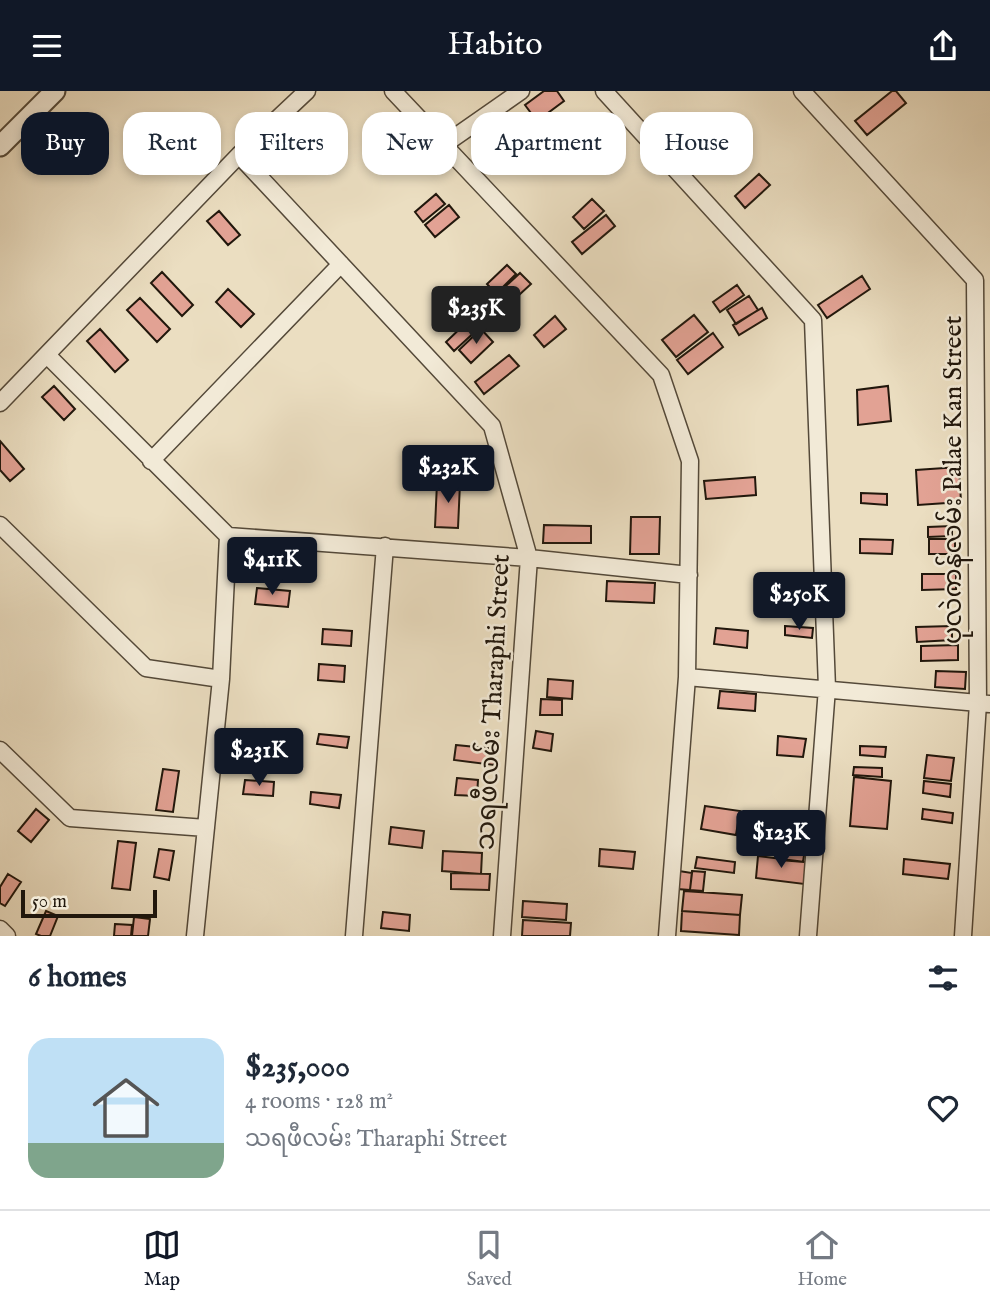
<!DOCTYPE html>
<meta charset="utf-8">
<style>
body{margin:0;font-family:"IM FELL English","Noto Sans Myanmar",serif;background:#f6f6f7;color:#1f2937;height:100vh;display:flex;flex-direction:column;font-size:26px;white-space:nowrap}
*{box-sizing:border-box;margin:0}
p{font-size:23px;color:#747a83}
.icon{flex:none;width:38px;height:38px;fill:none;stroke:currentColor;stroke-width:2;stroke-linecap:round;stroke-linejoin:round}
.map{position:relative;height:845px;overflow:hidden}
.sheet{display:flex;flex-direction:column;background:#fff;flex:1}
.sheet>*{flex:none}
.guide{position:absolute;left:21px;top:21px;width:948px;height:63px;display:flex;gap:14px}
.scale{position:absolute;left:21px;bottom:18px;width:136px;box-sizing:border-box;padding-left:7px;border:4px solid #21170c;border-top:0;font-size:19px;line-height:24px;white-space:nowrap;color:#21170c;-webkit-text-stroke:5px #f2ead7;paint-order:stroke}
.price{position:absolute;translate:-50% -60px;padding:0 16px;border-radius:7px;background:#111827;color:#fff;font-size:23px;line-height:46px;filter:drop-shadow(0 2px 4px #0008)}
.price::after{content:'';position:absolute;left:50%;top:42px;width:21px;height:16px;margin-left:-10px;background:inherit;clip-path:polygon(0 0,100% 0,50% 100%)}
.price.on{background:#222;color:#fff}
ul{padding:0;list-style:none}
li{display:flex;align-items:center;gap:21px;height:175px;padding:0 28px}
li span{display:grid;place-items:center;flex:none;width:196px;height:140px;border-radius:21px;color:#555}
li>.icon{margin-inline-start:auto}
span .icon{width:84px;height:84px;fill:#fffc;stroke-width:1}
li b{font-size:30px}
h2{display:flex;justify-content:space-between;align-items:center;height:84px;padding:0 28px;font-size:30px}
.chip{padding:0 24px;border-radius:21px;background:#fff;box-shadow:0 4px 10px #0003;font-size:24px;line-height:63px}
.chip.on{background:#111827;color:#fff}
header{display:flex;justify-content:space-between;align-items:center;height:91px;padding:0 28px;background:#111827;color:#fff;font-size:32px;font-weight:600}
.menu{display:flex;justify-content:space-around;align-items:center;height:98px;border-top:2px solid #e0e1e3;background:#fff;font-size:19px;color:#747a83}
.menu a{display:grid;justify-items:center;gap:4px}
.menu .on{color:#111827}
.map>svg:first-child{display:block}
.building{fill:#e2a294;stroke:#21170c;stroke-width:2}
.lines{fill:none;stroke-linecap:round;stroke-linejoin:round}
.minor-casing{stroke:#544939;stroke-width:19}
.tertiary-casing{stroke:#544939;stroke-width:23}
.minor{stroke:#f2ead7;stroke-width:16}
.tertiary{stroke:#f2ead7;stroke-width:19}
.labels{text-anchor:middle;stroke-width:5;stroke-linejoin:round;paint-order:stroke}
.street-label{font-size:26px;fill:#21170c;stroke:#f2ead7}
</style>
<header><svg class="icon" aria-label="menu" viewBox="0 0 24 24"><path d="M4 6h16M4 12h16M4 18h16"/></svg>Habito<svg class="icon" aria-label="share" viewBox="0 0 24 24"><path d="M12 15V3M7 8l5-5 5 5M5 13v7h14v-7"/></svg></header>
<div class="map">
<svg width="990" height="845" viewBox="0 0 990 845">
<rect width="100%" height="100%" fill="#ebdec1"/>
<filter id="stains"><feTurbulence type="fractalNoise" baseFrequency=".00286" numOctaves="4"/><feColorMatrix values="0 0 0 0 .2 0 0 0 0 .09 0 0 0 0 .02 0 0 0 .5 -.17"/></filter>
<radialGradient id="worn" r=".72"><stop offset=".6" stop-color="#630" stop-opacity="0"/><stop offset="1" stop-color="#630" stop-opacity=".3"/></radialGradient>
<path class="building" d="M 544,0 L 557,0 L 564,10 L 537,30 L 525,14 Z
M 892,0 L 896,0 L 906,12 L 867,44 L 855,30 Z
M 759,83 L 770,94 L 745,117 L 735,105 Z
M 436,103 L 445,113 L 423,131 L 415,121 Z
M 592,108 L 604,120 L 584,138 L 573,126 Z
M 449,114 L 459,126 L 435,146 L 425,134 Z
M 219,120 L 240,144 L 228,154 L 207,130 Z
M 606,124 L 615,135 L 582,163 L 572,151 Z
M 507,174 L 516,183 L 496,203 L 487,193 Z
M 162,181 L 193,214 L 182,225 L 151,192 Z
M 520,182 L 531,193 L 506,216 L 495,205 Z
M 862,185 L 870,198 L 827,227 L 818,214 Z
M 737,194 L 744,204 L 720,221 L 713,211 Z
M 228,198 L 254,223 L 241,236 L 216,211 Z
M 749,205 L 758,219 L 736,233 L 727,219 Z
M 140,207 L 170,238 L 157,251 L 127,219 Z
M 762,217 L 767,227 L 739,244 L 733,234 Z
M 694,224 L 708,241 L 676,266 L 662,249 Z
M 555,225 L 566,238 L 544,256 L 534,244 Z
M 469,229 L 478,238 L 454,260 L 446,251 Z
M 100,238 L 128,269 L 115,281 L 87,250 Z
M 481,238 L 493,251 L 471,272 L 459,259 Z
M 713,242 L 723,256 L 688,283 L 677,269 Z
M 509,264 L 519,275 L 484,303 L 475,291 Z
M 54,295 L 75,318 L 64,329 L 42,306 Z
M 888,295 L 891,330 L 858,334 L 857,299 Z
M 0,350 L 24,378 L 10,390 L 0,379 Z
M 959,376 L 961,411 L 918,414 L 916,379 Z
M 755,386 L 756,404 L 706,408 L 704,390 Z
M 437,392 L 460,392 L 458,437 L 435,436 Z
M 861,402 L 887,403 L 887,414 L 861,412 Z
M 631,426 L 660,426 L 659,463 L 630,463 Z
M 544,434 L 591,435 L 591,452 L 543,452 Z
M 952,435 L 952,445 L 928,446 L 928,436 Z
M 860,448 L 893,449 L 892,463 L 860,462 Z
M 929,448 L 955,448 L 955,463 L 929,463 Z
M 922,483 L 956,483 L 956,498 L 922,499 Z
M 607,490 L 655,492 L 654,512 L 606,510 Z
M 257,497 L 290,500 L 288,516 L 255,513 Z
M 785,535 L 813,537 L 812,547 L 785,544 Z
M 952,535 L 952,549 L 917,551 L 916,536 Z
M 716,537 L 748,540 L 747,557 L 714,553 Z
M 323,538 L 352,540 L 351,555 L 322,553 Z
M 958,554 L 958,569 L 921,570 L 921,555 Z
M 319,573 L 345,575 L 344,591 L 318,589 Z
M 936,580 L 966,581 L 965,598 L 935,596 Z
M 548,588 L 573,590 L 572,608 L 547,606 Z
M 720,600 L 756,603 L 755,620 L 718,617 Z
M 541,608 L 562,609 L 562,624 L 540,624 Z
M 536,640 L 553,643 L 551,660 L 533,657 Z
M 319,643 L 349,646 L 347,657 L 317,653 Z
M 778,645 L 806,648 L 803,666 L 777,664 Z
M 456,654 L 496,658 L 494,674 L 454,669 Z
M 860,655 L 886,656 L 885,666 L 860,664 Z
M 927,664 L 954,667 L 951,690 L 924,687 Z
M 854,676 L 882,677 L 882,686 L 853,684 Z
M 163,678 L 179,680 L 173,721 L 156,719 Z
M 854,686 L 891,690 L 887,738 L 850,735 Z
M 457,687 L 478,689 L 477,705 L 455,704 Z
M 245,689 L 274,691 L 273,705 L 243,703 Z
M 924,690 L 951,693 L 950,706 L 923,702 Z
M 311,701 L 341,704 L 339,717 L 310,713 Z
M 705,715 L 740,720 L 736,744 L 701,738 Z
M 36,718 L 49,729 L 31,751 L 18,740 Z
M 923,718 L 953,722 L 952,732 L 922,728 Z
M 391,736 L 424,740 L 422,757 L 389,753 Z
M 784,742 L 807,745 L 803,771 L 781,769 Z
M 118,750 L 136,752 L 130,799 L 112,797 Z
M 159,758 L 174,760 L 169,789 L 154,786 Z
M 600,758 L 635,761 L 633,778 L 599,775 Z
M 443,760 L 482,762 L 481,783 L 442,780 Z
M 758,765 L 806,771 L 804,793 L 756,787 Z
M 697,766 L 735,771 L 734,782 L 695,777 Z
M 904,768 L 950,773 L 948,788 L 903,783 Z
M 679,780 L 692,782 L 690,799 L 677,798 Z
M 692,780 L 705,781 L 703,800 L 690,799 Z
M 451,782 L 490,783 L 489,799 L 451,798 Z
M 8,783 L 21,791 L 5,815 L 0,812 L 0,796 Z
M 684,800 L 742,804 L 740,824 L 682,820 Z
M 523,810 L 567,813 L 566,829 L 522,826 Z
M 46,820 L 58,825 L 50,845 L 41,845 L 36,843 Z
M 682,820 L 740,824 L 739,844 L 681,840 Z
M 383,821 L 410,824 L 409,840 L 381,837 Z
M 134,826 L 150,828 L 148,845 L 132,845 Z
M 523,829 L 571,832 L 570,845 L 522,845 Z
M 115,833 L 132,834 L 131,845 L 114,845 Z"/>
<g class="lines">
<g class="minor-casing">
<path id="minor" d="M 393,0 L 661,284 L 690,370 L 687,586 L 667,845
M 604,0 L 813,229 L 827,597 L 808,845
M 802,0 L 975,189 L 978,612 L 963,845
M 445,53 L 521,0
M 239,64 L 492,335 L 529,467 L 502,845
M 48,265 L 228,445 L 529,467 L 689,484
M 0,312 L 239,64 L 307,0
M 151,370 L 341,173
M 0,434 L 146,577 L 221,588
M 687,586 L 990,613
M 0,659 L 70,727 L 206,737
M 0,838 L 7,845
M 195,845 L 221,588 L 228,445
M 354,845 L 385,455"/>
</g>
<g class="tertiary-casing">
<path id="tertiary" d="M 0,55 L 55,0"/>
</g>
<use href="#minor" class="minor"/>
<use href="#tertiary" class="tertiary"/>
</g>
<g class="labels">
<g class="street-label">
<text transform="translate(952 389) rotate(-90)" y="9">ပုလဲကန်လမ်း Palae Kan Street</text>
<text transform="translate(492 611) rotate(-87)" y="9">သရဖီလမ်း Tharaphi Street</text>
</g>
</g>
<rect width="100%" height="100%" filter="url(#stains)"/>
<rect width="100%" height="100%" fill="url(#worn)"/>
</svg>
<div class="scale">50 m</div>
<b class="price on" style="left:476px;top:255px">$235K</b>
<b class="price" style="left:448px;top:414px">$232K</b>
<b class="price" style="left:272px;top:506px">$411K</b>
<b class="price" style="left:799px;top:541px">$250K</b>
<b class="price" style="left:259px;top:697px">$231K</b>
<b class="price" style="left:781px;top:779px">$123K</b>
<div class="guide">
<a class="chip on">Buy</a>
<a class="chip">Rent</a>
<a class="chip">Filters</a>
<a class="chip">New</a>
<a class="chip">Apartment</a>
<a class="chip">House</a>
</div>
</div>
<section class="sheet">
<h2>6 homes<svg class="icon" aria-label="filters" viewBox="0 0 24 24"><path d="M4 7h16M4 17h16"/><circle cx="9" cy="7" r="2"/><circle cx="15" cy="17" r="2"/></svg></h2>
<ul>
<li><span style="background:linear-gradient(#bfe0f5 75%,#7fa58c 0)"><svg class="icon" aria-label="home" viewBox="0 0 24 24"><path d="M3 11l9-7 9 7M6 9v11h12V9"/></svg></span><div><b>$235,000</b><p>4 rooms · 128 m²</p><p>သရဖီလမ်း Tharaphi Street</p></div><svg class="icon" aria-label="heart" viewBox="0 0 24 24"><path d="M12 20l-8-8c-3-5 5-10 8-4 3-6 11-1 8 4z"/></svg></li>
</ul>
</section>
<nav class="menu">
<a class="on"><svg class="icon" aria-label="map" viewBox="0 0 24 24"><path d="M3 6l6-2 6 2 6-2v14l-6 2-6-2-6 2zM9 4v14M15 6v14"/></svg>Map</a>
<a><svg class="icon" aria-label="saved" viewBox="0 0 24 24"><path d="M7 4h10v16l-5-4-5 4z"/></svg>Saved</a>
<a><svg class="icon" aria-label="home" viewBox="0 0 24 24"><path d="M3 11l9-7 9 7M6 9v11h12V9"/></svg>Home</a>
</nav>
